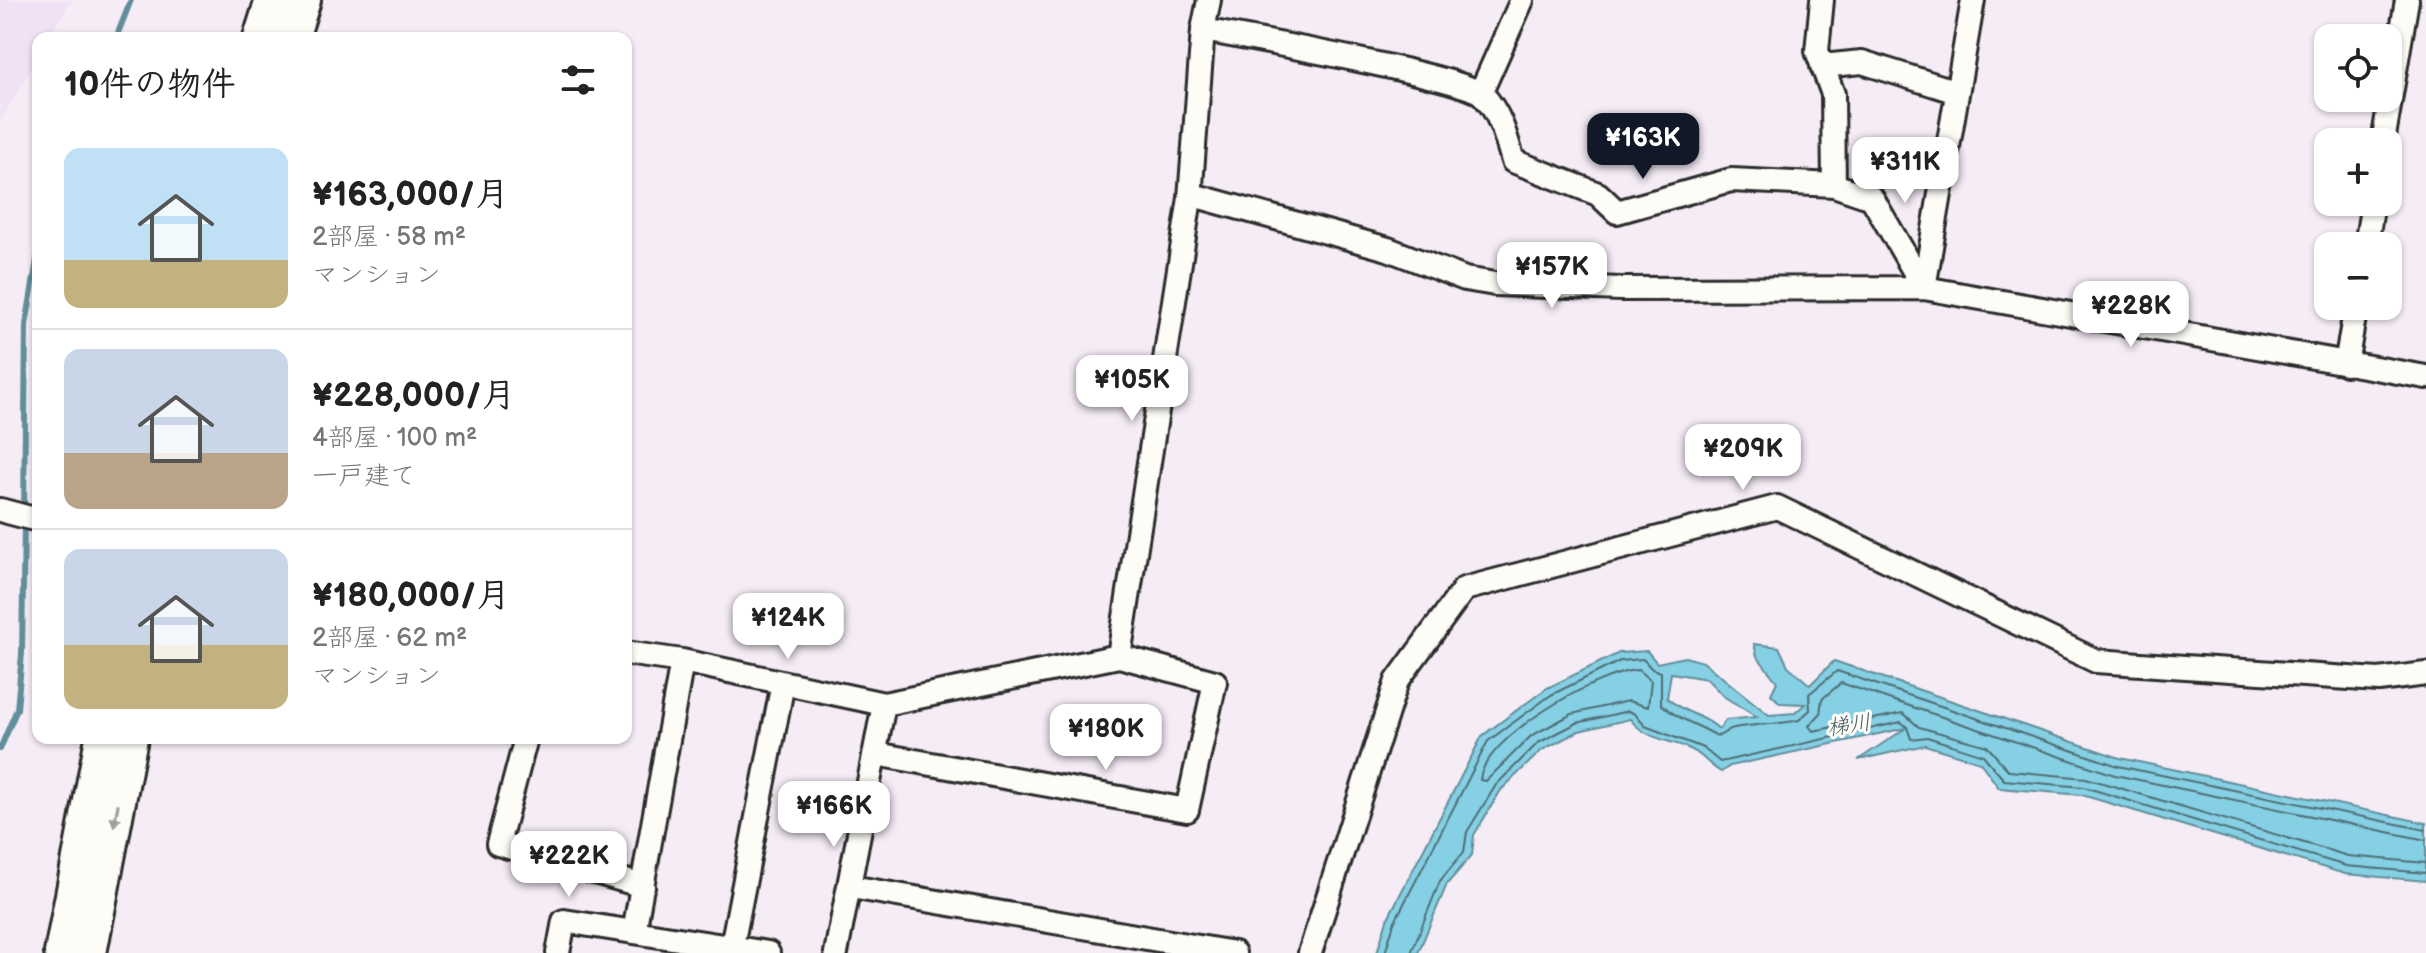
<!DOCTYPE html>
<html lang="ja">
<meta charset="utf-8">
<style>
body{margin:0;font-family:"Balsamiq Sans","Klee One",sans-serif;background:#f2f2f2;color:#222;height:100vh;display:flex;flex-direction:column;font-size:30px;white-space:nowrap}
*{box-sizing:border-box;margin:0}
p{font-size:26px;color:#767676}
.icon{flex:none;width:44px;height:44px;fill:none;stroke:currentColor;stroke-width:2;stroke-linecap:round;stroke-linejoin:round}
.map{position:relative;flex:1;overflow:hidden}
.panel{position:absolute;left:32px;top:32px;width:600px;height:712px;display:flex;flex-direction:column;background:#fff;border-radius:16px;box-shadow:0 2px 6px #0004}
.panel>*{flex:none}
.fabs{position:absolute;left:2314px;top:24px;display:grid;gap:16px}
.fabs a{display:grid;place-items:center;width:88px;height:88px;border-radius:16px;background:#fff;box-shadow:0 2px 6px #0004;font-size:40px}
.price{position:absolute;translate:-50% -68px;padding:0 18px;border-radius:16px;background:#fff;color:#222;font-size:26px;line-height:52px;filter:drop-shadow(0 2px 4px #0008)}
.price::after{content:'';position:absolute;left:50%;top:48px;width:24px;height:18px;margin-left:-12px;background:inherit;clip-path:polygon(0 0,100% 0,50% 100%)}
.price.active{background:#111827;color:#fff}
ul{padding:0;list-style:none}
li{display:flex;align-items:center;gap:24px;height:200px;padding:0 32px}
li+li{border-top:2px solid #e0e0e0}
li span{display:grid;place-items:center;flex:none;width:224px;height:160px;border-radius:16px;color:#555}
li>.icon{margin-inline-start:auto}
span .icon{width:96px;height:96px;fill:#fffc;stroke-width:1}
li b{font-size:34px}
h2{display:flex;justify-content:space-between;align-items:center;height:96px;padding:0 32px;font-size:34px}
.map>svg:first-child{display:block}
.built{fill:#f0e1f5}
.water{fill:#85d0e4;stroke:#618e9a;stroke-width:2;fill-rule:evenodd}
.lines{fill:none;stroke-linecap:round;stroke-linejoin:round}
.shore{stroke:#4f6d75;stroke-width:2}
.stream{stroke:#618e9a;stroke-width:6}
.minor-casing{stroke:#2b2b2b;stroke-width:28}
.highway-casing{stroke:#2b2b2b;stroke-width:38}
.minor{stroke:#fdfcf7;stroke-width:22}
.highway{stroke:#fdfcf7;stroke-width:32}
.oneway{fill:#9e9e9b}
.labels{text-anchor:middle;stroke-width:6;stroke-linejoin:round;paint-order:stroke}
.water-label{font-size:22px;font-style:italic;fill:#465d62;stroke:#fdfcf7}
</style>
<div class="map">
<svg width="2426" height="953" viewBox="0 0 2426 953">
<rect width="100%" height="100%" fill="#f5ecf6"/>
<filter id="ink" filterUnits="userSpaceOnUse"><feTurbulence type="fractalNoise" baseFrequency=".0125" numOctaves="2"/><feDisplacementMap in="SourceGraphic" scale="16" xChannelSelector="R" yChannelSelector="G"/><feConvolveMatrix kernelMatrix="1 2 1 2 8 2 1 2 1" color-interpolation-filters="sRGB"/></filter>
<g filter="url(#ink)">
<path class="built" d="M 0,0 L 71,0 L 49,38 L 38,38 L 38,57 L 0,122 Z"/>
<path class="water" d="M 1754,644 L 1779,647 L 1788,666 L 1810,685 L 1834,661 L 2120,758 L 2426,823 L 2426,881 L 2345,874 L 2082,795 L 1999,788 L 1980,762 L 1925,745 L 1858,760 L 1906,728 L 1730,766 L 1721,772 C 1712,767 1708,762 1701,756 C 1680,738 1650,745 1630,719 L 1579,731 L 1542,750 L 1501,790 L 1474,835 L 1472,855 L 1447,884 L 1418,953 L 1377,953 L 1387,920 L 1482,736 L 1547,688 L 1619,653 L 1647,651 L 1657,663 L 1685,657 L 1703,662 L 1769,715 L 1795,713 L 1805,704 L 1780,703 L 1771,694 L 1777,682 L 1757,656 ZM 1671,673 L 1707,679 L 1723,696 L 1757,717 L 1726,720 L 1719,729 C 1703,714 1686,715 1667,698 Z"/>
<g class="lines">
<path class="shore" d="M 1638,670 L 1651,681 L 1648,707 L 1628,701 L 1572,714 L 1531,736 L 1486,781 L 1480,780 C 1483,738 1598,672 1638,670 Z
M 2426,840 L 2115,775 L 1841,683 L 1822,699 L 1820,714 L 1809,726 L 1813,731 L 1903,713 L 1919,727 L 1987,746 L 2009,771 L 2086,778 L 2348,856 L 2426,863
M 1385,953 L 1394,923 L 1488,741 L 1551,695 L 1620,661 L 1643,659 L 1652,669 L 1661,672 L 1661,704 C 1680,721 1697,724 1717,736 C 1725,735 1727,729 1734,728 C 1756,724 1776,725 1799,720 L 1810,710 L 1809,694 L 1837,671 L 2118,766 L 2426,830
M 1411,953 L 1440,881 L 1464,852 L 1467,832 L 1496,785 L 1538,743 L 1577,723 L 1628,711 L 1635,714 L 1645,726 L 1703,748 L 1720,762 L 1901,722 L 1907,727 L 1911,739 L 1927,737 L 1983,755 L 2004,780 L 2084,787 L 2346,866 L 2426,873"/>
<path class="stream" d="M 116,38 L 131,0
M 24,510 L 26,325 L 38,254
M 0,749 L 17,709 L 22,654 L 24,521"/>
<g class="minor-casing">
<path id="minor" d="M 1822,0 L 1817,51 L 1833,94 L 1834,185
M 1203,30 C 1241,37 1466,77 1483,95 C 1500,113 1506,137 1513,161 L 1598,194 L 1617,212 L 1731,180 L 1834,185 L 1872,198 L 1924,288
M 1822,66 L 1862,62 L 1957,92
M 1481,92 L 1522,0
M 2383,142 L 2407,0
M 1190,198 L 1200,197 L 1388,249 L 1465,279 L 1495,284 L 1621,289 L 1924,288 L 2426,377
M 2366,246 L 2373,202
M 1924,288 L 1973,0
M 2346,364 L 2356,306
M 0,510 L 38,520
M 626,653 L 682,661 L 884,704 L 1119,656 L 1215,682 L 1187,810 L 876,754
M 1119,656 L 1190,198 L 1203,30 L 1209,0
M 526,738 L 498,844 L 643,886
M 851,887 L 1234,953
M 634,932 L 682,661
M 732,946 L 783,683
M 558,953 L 564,921 L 768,953
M 836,953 L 884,704
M 1310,953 L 1397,681 L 1464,589 L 1777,507 L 2096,661 L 2379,680 L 2426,674"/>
</g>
<g class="highway-casing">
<path id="highway" d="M 260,38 L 272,0
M 292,38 L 304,0
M 61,953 L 102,738
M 90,953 L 131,738"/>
</g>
<use href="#minor" class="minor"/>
<use href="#highway" class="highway"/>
</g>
<defs><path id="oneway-solid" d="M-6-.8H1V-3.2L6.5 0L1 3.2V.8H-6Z" transform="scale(2)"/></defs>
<use class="oneway" href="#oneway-solid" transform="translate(116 815) rotate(101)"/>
</g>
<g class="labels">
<g class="water-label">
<text transform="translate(1849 724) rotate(-8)" y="8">梯川</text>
</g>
</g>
</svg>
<div class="fabs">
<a><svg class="icon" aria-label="locate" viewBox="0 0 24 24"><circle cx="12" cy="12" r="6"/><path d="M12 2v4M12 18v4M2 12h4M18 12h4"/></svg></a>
<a>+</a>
<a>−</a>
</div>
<b class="price active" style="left:1643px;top:181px">¥163K</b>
<b class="price" style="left:1905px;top:205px">¥311K</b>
<b class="price" style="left:1552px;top:310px">¥157K</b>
<b class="price" style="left:2131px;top:349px">¥228K</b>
<b class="price" style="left:1132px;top:423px">¥105K</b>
<b class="price" style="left:1743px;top:492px">¥209K</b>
<b class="price" style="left:788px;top:661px">¥124K</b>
<b class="price" style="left:1106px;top:772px">¥180K</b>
<b class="price" style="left:834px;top:849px">¥166K</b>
<b class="price" style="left:569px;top:899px">¥222K</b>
<section class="panel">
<h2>10件の物件<svg class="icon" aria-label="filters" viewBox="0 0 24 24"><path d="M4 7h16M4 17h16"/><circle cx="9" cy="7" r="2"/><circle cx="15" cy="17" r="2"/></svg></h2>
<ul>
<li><span style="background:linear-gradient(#bfe0f5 70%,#c2b280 0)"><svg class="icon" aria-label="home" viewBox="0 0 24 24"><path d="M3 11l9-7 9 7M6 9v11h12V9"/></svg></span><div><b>¥163,000/月</b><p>2部屋 · 58 m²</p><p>マンション</p></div></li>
<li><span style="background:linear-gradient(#c9d6e8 65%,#b9a48a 0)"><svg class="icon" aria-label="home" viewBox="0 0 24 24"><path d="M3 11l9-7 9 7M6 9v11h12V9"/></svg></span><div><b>¥228,000/月</b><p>4部屋 · 100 m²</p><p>一戸建て</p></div></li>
<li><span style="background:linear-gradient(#c9d6e8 60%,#c2b280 0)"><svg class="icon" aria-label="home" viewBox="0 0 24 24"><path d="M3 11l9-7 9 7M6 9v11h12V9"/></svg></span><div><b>¥180,000/月</b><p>2部屋 · 62 m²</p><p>マンション</p></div></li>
</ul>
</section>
</div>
